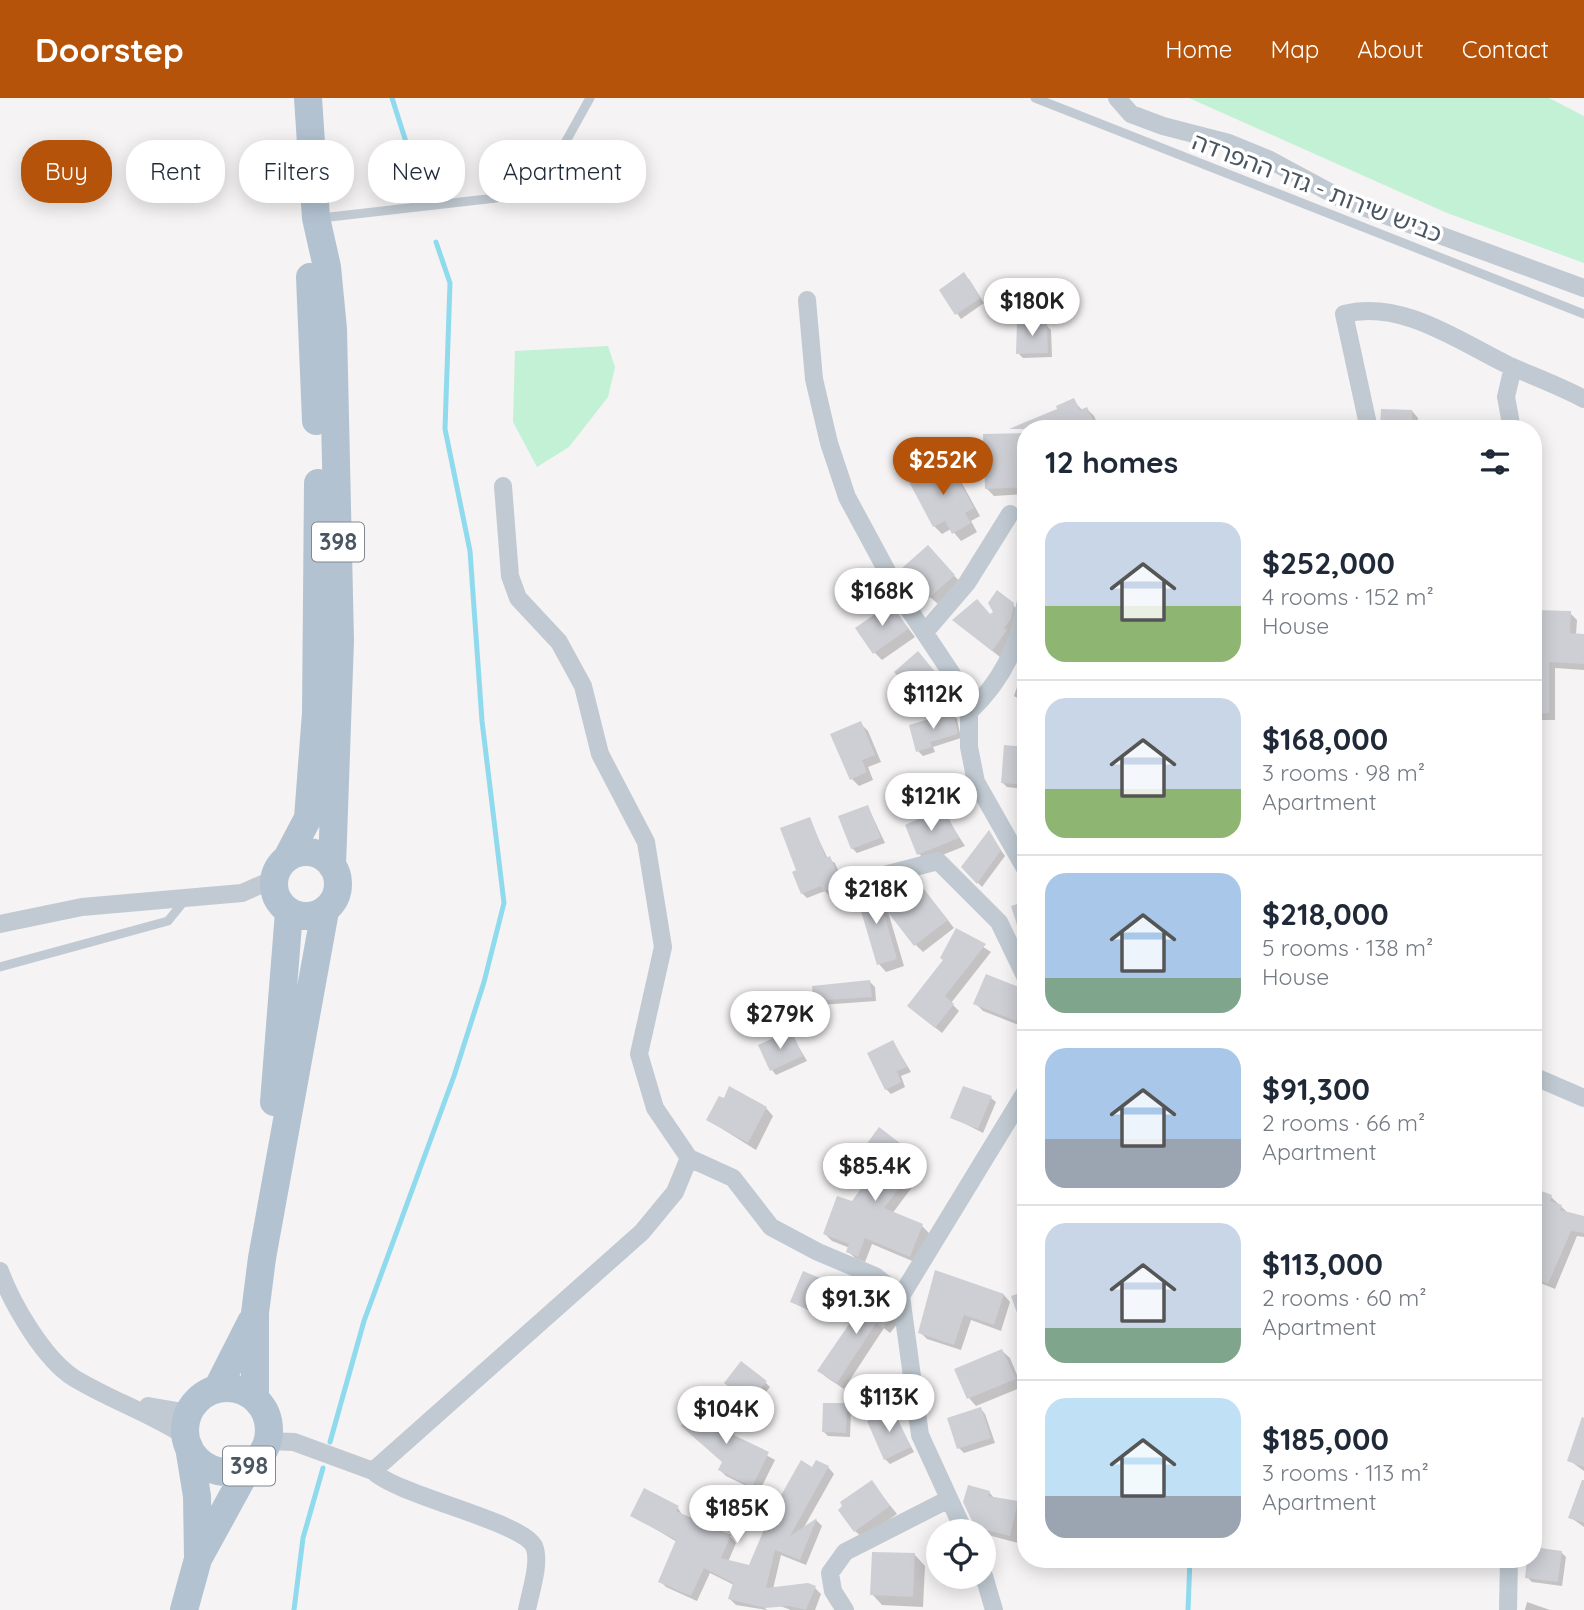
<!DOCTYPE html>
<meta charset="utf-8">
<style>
body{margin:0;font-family:Quicksand,"Noto Sans Hebrew",sans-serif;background:#f2f2f3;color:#1f2937;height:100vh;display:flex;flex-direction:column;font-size:26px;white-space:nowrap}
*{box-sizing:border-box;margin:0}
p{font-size:23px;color:#747a83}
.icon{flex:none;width:38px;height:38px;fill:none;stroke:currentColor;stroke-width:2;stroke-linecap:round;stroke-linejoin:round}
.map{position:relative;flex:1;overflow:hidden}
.drawer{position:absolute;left:1017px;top:322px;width:525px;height:1148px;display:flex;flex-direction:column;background:#fff;border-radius:28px;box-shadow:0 4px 18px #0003}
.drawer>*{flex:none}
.hud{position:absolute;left:21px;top:42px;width:665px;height:63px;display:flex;gap:14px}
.tools{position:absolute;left:926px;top:1421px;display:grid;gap:14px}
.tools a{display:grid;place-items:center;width:70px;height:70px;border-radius:50%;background:#fff;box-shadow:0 4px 18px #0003;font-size:35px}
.price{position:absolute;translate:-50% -60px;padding:0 16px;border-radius:24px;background:#fff;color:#222;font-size:23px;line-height:46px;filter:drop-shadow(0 2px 4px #0008)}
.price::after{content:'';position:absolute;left:50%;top:42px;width:21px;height:16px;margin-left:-10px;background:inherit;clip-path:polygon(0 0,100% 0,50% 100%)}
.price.current{background:#b45309;color:#fff}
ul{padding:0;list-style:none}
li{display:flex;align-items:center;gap:21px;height:175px;padding:0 28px}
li+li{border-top:2px solid #e0e1e3}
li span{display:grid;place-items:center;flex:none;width:196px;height:140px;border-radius:21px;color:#555}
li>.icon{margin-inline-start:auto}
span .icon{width:84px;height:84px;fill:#fffc;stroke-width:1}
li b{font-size:30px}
h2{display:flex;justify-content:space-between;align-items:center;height:84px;padding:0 28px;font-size:30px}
.chip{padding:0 24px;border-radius:28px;background:#fff;box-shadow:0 4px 18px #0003;font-size:24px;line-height:63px}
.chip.current{background:#b45309;color:#fff}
header{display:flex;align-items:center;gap:42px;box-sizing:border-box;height:98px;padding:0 35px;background:#b45309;color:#fff}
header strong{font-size:33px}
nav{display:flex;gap:38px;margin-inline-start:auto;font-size:24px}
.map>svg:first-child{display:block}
.green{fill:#c3f1d5}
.shadow{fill:#0003}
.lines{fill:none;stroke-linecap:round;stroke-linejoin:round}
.stream{stroke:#90daee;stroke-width:5}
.building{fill:#cdcfd5}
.service{stroke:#c1cad2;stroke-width:9}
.minor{stroke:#c1cad2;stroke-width:18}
.primary{stroke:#b3c2d1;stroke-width:28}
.labels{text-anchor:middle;stroke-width:7;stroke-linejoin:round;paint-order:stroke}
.shield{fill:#fff;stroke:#808990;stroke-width:2}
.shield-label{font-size:23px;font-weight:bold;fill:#4a5661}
.street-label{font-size:24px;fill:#4a5661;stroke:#fff}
</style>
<header>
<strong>Doorstep</strong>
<nav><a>Home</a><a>Map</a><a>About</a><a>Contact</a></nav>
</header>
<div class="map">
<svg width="1584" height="1512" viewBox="0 0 1584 1512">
<rect width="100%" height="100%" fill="#f5f3f3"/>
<path class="green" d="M 1189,0 L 1549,0 L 1584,18 L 1584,165 L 1447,115 Z
M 608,248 L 615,269 L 608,299 L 569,349 L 537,369 L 513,324 L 515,253 Z"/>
<path class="shadow" d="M 969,181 L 984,205 L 961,221 L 941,193 Z
M 1046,227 L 1051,232 L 1052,259 L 1023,260 L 1018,255 Z
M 1073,302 L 1083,313 L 1087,311 L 1094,318 L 1100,331 L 1029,331 Z
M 1412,313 L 1418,320 L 1418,331 L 1382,331 Z
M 1026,337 L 1026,396 L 994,398 L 986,390 L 985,338 Z
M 946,363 L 954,371 L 980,418 L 971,423 L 977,434 L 961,443 L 951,431 L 942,436 L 934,428 Z
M 935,457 L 961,485 L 938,506 L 930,499 Z
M 891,507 L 915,539 L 882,562 L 874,554 Z
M 1013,507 L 1021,515 L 1000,559 L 962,529 Z
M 1533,515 L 1570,515 L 1577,522 L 1576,537 L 1584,537 L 1584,572 L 1555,570 L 1555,622 L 1533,622 Z
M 925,563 L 951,594 L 930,612 L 923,604 Z
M 1018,586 L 1026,588 L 1026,605 L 1014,598 Z
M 952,616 L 957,621 L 961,640 L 933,649 L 935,654 L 923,658 L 918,653 Z
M 860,625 L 868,633 L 881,664 L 868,669 L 873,682 L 859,688 L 852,681 Z
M 1026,651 L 1026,691 L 1007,689 L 1002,684 Z
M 868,709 L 885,745 L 857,755 L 852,750 Z
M 945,717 L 965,748 L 927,763 L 919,756 L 927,726 Z
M 809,721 L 828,761 L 835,765 L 846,792 L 830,798 L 825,793 L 807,800 L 802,795 L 798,773 Z
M 989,735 L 1005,758 L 982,789 L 963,769 Z
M 876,793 L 884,800 L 904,868 L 886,874 L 879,866 Z
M 927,796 L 954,830 L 923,854 L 915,846 Z
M 957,832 L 991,854 L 951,905 L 959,913 L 942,935 L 916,914 L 945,862 Z
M 987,879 L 1026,894 L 1024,929 L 983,913 L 975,905 Z
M 870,884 L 875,889 L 876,903 L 820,907 L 815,902 Z
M 790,934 L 807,963 L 776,977 L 772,972 Z
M 893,944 L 911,974 L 901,978 L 905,989 L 891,996 L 886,991 Z
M 991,1000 L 996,1004 L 983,1035 L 952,1019 Z
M 766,1010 L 773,1018 L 756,1052 L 708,1022 Z
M 904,1051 L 911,1058 L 900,1072 L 915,1085 L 892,1116 L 922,1128 L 929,1135 L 917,1165 L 872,1146 L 865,1164 L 855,1160 L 848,1153 L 850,1150 L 832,1143 L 825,1136 L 853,1106 L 874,1076 L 857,1062 Z
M 1533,1092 L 1551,1099 L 1567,1114 L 1584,1120 L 1584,1139 L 1577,1138 L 1555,1191 L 1533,1182 Z
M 831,1186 L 836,1191 L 824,1220 L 792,1204 Z
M 1004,1197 L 1010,1204 L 1001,1233 L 971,1222 L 961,1252 L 927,1241 L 920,1234 Z
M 889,1205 L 896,1212 L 892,1218 L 898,1225 L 890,1235 L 884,1230 L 844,1291 L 826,1279 L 819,1272 Z
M 1002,1253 L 1010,1260 L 1022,1289 L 976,1308 L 969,1300 L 956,1272 Z
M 765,1284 L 770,1289 L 755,1308 L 731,1289 Z
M 846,1307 L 851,1312 L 850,1339 L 828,1338 L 824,1334 Z
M 981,1311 L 985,1316 L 995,1345 L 964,1355 L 959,1350 Z
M 892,1313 L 914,1354 L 890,1366 L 885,1361 Z
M 729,1329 L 735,1335 L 732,1338 L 775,1362 L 759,1394 L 726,1378 L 720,1372 L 723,1364 L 689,1334 Z
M 1584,1337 L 1584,1373 L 1569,1362 Z
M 828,1369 L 834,1376 L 803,1431 L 816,1422 L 822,1428 L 806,1467 L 781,1457 L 773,1491 L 815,1490 L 821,1496 L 815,1512 L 791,1512 L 751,1497 L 767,1512 L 736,1507 L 730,1501 L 734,1487 L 710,1475 L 697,1503 L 666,1489 L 660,1483 L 677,1444 L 632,1417 L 678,1410 L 683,1418 L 730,1438 L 736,1445 L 728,1464 L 750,1469 L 812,1371 Z
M 1584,1382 L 1584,1429 L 1570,1419 Z
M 872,1385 L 897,1416 L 863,1440 L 855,1433 Z
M 989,1394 L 995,1401 L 1017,1404 L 1024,1412 L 1018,1445 L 984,1436 L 976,1428 Z
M 1533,1451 L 1561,1454 L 1566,1459 L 1562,1488 L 1532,1484 L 1527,1479 Z
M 915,1457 L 925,1468 L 923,1509 L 882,1507 L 872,1496 Z
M 1527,1504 L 1550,1512 L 1525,1512 Z"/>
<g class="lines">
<path class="stream" d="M 392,0 L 422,94
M 330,1344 L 364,1223 L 454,978 L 484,884 L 504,805 L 482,623 L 470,453 L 445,331 L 450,185 L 436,144
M 294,1512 L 303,1440 L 323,1370
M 1188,1512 L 1190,1461"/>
</g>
<path class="building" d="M 964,174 L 981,200 L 955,217 L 939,192 Z
M 1017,225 L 1047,225 L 1048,255 L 1016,256 Z
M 1074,300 L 1080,312 L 1087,309 L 1094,324 L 1077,331 L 1009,331 L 1057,311 L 1056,308 Z
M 1381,311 L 1412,312 L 1412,331 L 1380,331 Z
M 1024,335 L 1026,389 L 985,391 L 983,336 Z
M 947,361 L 974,410 L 965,415 L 971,425 L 952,436 L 945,423 L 933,429 L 908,382 Z
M 928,447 L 955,477 L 929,500 L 902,470 Z
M 997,492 L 1014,505 L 1011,521 L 1004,530 L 1007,532 L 992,553 L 952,522 L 977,501 L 990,516 L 993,514 L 988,505 Z
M 891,505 L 908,531 L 873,556 L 855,530 Z
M 1533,512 L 1571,513 L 1570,535 L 1584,536 L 1584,566 L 1549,564 L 1549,615 L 1533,616 Z
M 918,553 L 945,586 L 922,606 L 894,574 Z
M 953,614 L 958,636 L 930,644 L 932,649 L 916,654 L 909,627 Z
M 861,623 L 875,657 L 862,662 L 867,674 L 850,682 L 830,636 Z
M 1004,647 L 1026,649 L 1026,687 L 1001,685 Z
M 868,707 L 881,740 L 851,751 L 838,718 Z
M 946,715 L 959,740 L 917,757 L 905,727 L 923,719 L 926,724 Z
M 810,719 L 826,760 L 830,758 L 842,787 L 823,794 L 821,788 L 801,796 L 792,774 L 796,772 L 780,730 Z
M 989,732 L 1001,752 L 977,786 L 961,769 Z
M 920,786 L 948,822 L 914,848 L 887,813 Z
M 864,791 L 877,791 L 897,861 L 877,867 L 855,793 Z
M 1026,803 L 1026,845 L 1023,846 L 1011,808 Z
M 956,830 L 986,846 L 945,898 L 954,906 L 935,930 L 907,908 L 943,862 L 940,860 Z
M 986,876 L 1026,892 L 1016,923 L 973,906 Z
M 870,882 L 872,899 L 813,903 L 812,888 Z
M 791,932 L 803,958 L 770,973 L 758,947 Z
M 893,942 L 907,969 L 897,973 L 901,984 L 885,992 L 867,955 Z
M 729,988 L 767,1009 L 748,1045 L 706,1022 L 719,998 L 724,1000 Z
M 963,988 L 992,998 L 978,1031 L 950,1020 Z
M 879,1029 L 905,1049 L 894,1064 L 909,1077 L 884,1110 L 923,1126 L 910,1159 L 865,1140 L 858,1159 L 846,1154 L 849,1146 L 823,1136 L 837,1098 L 852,1103 L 872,1075 L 855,1062 Z
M 1533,1090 L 1552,1097 L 1550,1103 L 1562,1107 L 1560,1112 L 1584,1118 L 1584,1135 L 1571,1133 L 1548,1186 L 1533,1179 Z
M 935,1172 L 1004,1196 L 994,1227 L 964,1217 L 954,1247 L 918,1235 Z
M 803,1173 L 832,1185 L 819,1216 L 790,1204 Z
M 873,1191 L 890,1204 L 886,1209 L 892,1217 L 883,1230 L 876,1225 L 837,1285 L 817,1273 Z
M 1026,1193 L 1026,1234 L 1024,1234 L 1011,1198 Z
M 1002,1251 L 1016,1281 L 967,1301 L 954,1271 Z
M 741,1263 L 767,1283 L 749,1305 L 724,1285 Z
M 702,1304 L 730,1328 L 725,1333 L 769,1354 L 752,1389 L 718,1372 L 722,1364 L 681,1328 Z
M 823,1305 L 847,1305 L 846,1335 L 822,1334 Z
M 981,1309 L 991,1340 L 957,1351 L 947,1320 Z
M 893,1311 L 911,1349 L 884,1362 L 867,1323 Z
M 1582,1319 L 1584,1320 L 1584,1369 L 1567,1363 Z
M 801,1362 L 812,1369 L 816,1362 L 829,1368 L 790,1438 L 817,1420 L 800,1462 L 775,1452 L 766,1490 L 808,1485 L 816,1488 L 806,1512 L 789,1508 L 765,1510 L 728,1501 L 733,1485 L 704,1470 L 691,1498 L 658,1484 L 676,1442 L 630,1418 L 644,1390 L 679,1408 L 676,1413 L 731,1437 L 721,1460 L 749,1467 L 771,1415 Z
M 872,1382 L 890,1408 L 854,1434 L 838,1412 L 842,1408 L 840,1404 Z
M 1582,1382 L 1584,1382 L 1584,1425 L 1568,1420 Z
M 968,1387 L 990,1393 L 988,1398 L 1018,1403 L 1010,1438 L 975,1429 L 963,1404 Z
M 1533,1449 L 1562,1453 L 1558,1484 L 1525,1480 L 1527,1461 L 1533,1461 Z
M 872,1454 L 915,1455 L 913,1499 L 870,1497 Z"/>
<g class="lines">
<path class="service" d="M 1035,0 L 1584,216
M 321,120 L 496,100 L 556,61 L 590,0
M 0,869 L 168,823 L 185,802"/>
<path class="minor" d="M 1117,0 L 1131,16 L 1163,28 L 1229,45 L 1268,61 L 1344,102 L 1584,190
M 807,202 L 814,281 L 829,345 L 847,399 L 902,501 L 958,585 L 969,614 L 969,649 L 976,684 L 1026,772
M 1369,331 L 1344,216 C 1402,201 1460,244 1510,268 C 1535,279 1560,288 1584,301
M 1512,331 L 1506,299 L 1513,269
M 503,388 L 510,478 L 518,500 L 559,544 L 583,588 L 600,656 L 646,744 L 663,849 L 639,956 L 655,1010 L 689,1060
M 925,534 L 967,485 L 1010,416
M 969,614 C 1001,584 1019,549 1025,507
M 869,781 L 938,763 L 999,824 L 1026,880
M 0,826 L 82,809 L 242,795 L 274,781
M 1533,978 L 1584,1000
M 0,1173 C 12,1206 44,1261 74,1280 C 110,1302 150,1315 185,1338
M 901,1198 L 1026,993
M 148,1308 L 189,1315
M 267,1343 L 294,1344 L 373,1373 L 642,1134 L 675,1094 L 689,1060 L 733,1080 L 771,1129 L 818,1154 L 875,1178 L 901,1198 L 920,1337 L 964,1433
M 373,1373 C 398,1398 521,1423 534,1448 C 541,1464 530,1495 527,1512
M 984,1478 L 994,1512
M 845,1512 L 833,1493 L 830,1475 L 845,1454 L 949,1401
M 1508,1512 L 1509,1461"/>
<path class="primary" d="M 308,0 L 316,120 L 327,169 L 333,231 L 340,542 L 332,768
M 310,179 L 316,323
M274 786a32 32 0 1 1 64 0a32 32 0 1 1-64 0Z
M 287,760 L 308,720 L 316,615 L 318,385
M 274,1004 L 289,814
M185 1332a42 42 0 1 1 84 0a42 42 0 1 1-84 0Z
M 217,1291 L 251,1224
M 255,1300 L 255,1215 L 262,1160 L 325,813
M 189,1349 L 197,1398 L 198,1458
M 184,1512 L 198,1461 L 249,1368"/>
</g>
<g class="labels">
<g class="shield">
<rect x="312" y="424.5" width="52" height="39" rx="5"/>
<rect x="223" y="1348.5" width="52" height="39" rx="5"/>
</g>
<g class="shield-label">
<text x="338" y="452">398</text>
<text x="249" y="1376">398</text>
</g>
<g class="street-label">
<text transform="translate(1317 90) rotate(21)" y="8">כביש שירות - גדר ההפרדה</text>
</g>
</g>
</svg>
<div class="tools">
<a><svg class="icon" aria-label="locate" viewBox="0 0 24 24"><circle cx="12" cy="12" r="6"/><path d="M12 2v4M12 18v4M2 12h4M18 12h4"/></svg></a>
</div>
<b class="price" style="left:1032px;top:240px">$180K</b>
<b class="price current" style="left:943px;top:399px">$252K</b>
<b class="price" style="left:882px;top:530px">$168K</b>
<b class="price" style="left:933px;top:633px">$112K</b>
<b class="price" style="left:931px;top:735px">$121K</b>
<b class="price" style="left:876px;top:828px">$218K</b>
<b class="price" style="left:780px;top:953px">$279K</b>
<b class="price" style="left:875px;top:1105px">$85.4K</b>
<b class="price" style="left:856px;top:1238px">$91.3K</b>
<b class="price" style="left:889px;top:1336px">$113K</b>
<b class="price" style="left:726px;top:1348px">$104K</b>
<b class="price" style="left:737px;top:1447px">$185K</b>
<div class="hud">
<a class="chip current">Buy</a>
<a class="chip">Rent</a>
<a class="chip">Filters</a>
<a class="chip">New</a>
<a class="chip">Apartment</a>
</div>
<section class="drawer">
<h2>12 homes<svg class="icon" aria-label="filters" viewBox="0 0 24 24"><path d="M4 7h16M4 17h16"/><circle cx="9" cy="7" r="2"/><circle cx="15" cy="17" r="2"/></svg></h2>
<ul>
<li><span style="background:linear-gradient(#c9d6e8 60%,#8fb573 0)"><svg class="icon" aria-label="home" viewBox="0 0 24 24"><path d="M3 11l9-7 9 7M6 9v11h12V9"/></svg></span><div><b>$252,000</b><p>4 rooms · 152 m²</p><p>House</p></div></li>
<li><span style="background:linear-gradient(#c9d6e8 65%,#8fb573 0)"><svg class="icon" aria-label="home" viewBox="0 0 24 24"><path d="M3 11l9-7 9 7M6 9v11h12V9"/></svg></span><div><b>$168,000</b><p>3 rooms · 98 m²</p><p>Apartment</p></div></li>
<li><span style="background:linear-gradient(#a9c7e8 75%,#7fa58c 0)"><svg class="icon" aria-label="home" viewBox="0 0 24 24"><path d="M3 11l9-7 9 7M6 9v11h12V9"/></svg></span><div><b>$218,000</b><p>5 rooms · 138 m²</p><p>House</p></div></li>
<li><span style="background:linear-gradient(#a9c7e8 65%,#9aa5b1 0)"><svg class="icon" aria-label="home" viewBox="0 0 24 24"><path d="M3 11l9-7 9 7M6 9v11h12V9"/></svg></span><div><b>$91,300</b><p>2 rooms · 66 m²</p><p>Apartment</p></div></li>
<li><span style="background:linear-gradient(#c9d6e8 75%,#7fa58c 0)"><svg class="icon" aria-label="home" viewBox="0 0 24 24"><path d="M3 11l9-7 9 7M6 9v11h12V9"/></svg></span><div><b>$113,000</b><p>2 rooms · 60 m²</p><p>Apartment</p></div></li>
<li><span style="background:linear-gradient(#bfe0f5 70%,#9aa5b1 0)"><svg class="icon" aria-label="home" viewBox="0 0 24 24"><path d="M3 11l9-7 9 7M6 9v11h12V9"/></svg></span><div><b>$185,000</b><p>3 rooms · 113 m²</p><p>Apartment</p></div></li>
</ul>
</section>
</div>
